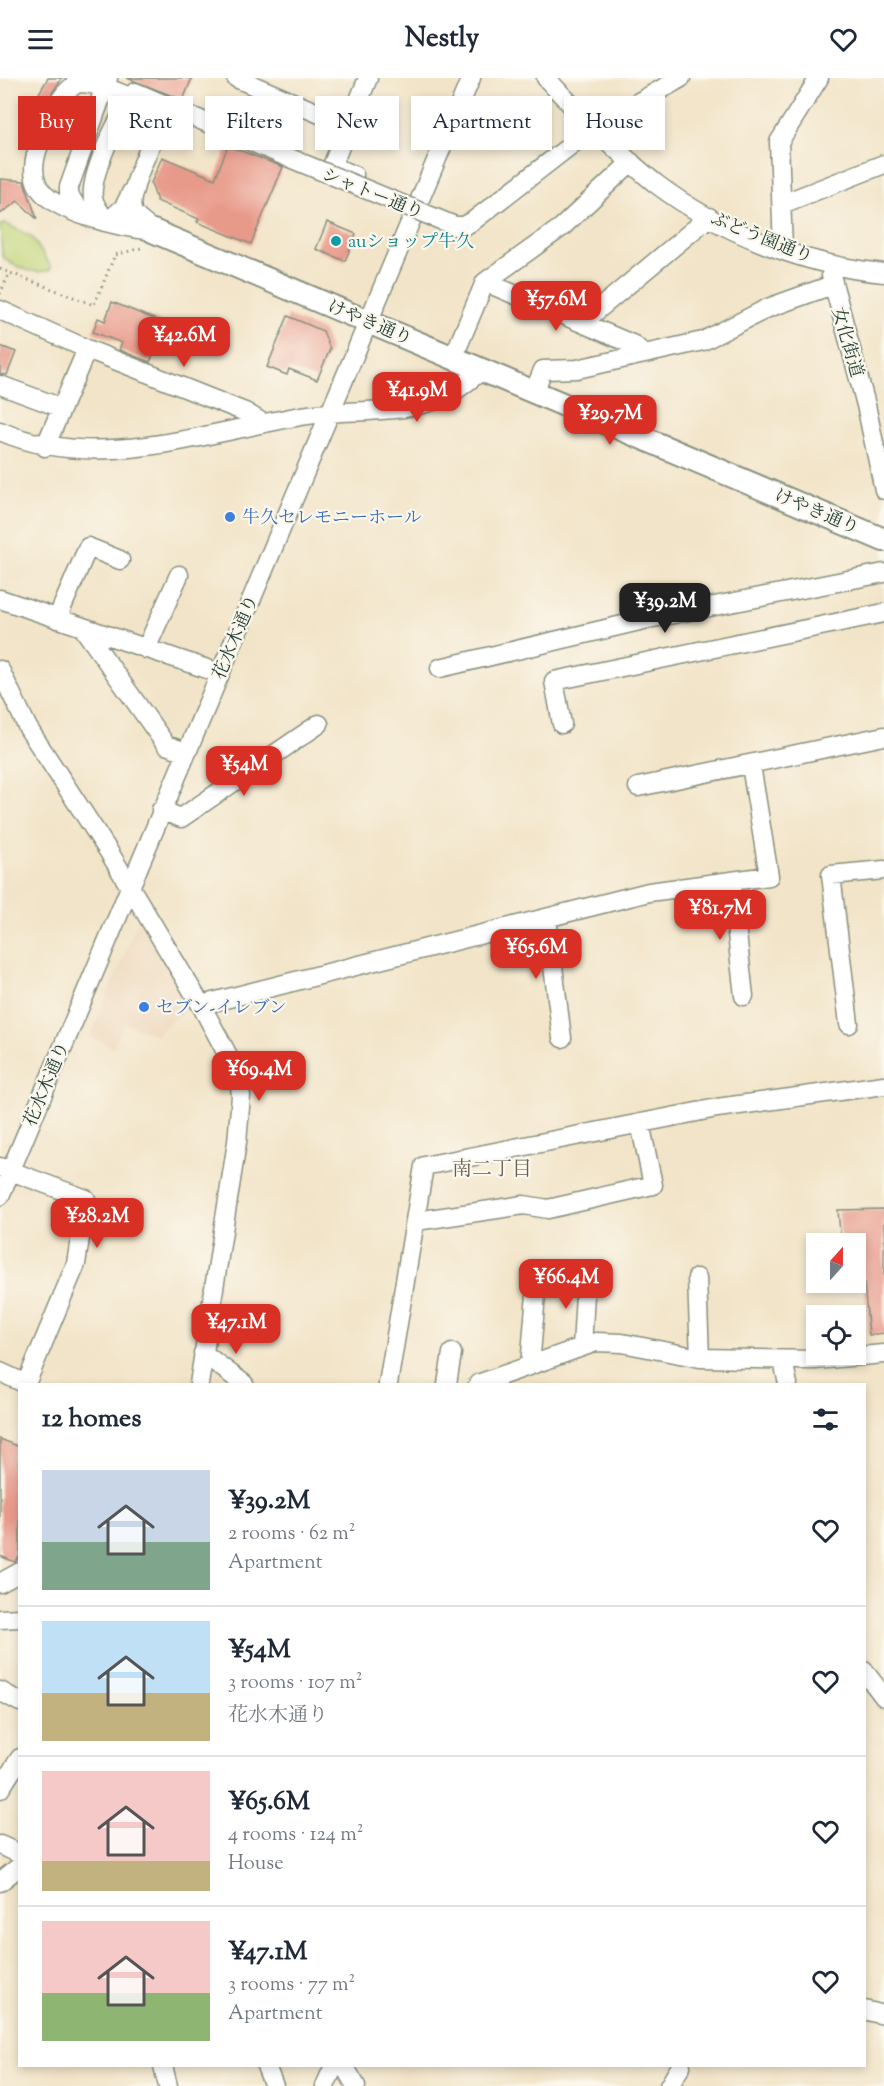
<!DOCTYPE html>
<meta charset="utf-8">
<style>
body{margin:0;font-family:"Sorts Mill Goudy","Noto Serif JP",serif;background:#f2f2f3;color:#1f2937;height:100vh;display:flex;flex-direction:column;font-size:22px;white-space:nowrap}
*{box-sizing:border-box;margin:0}
p{font-size:20px;color:#747a83}
.icon{flex:none;width:33px;height:33px;fill:none;stroke:currentColor;stroke-width:2;stroke-linecap:round;stroke-linejoin:round}
.map{position:relative;flex:1;overflow:hidden}
.sheet{position:absolute;left:18px;top:1305px;width:848px;height:684px;display:flex;flex-direction:column;background:#fff;border-radius:0px;box-shadow:0 3px 9px #0003}
.sheet>*{flex:none}
.guide{position:absolute;left:18px;top:18px;width:849px;height:54px;display:flex;gap:12px}
.needle{width:39px;rotate:21deg}
.buttons{position:absolute;left:806px;top:1155px;display:grid;gap:12px}
.buttons a{display:grid;place-items:center;width:60px;height:60px;border-radius:0px;background:#fff;box-shadow:0 3px 9px #0003;font-size:30px}
.price{position:absolute;translate:-50% -51px;padding:0 14px;border-radius:12px;background:#d93025;color:#fff;font-size:20px;line-height:39px;filter:drop-shadow(0 2px 3px #0008)}
.price::after{content:'';position:absolute;left:50%;top:36px;width:18px;height:14px;margin-left:-9px;background:inherit;clip-path:polygon(0 0,100% 0,50% 100%)}
.price.selected{background:#222;color:#fff}
ul{padding:0;list-style:none}
li{display:flex;align-items:center;gap:18px;height:150px;padding:0 24px}
li+li{border-top:2px solid #e0e1e3}
li span{display:grid;place-items:center;flex:none;width:168px;height:120px;border-radius:0px;color:#555}
li>.icon{margin-inline-start:auto}
span .icon{width:72px;height:72px;fill:#fffc;stroke-width:1}
li b{font-size:26px}
h2{display:flex;justify-content:space-between;align-items:center;height:72px;padding:0 24px;font-size:26px}
.pill{padding:0 21px;border-radius:0px;background:#fff;box-shadow:0 3px 9px #0003;font-size:21px;line-height:54px}
.pill.selected{background:#d93025;color:#fff}
header{display:flex;justify-content:space-between;align-items:center;height:78px;padding:0 24px;background:#fff;font-size:27px;font-weight:700}
.map>svg:first-child{display:block}
.built{fill:#eed7bb}
.green{fill:#c1d477;stroke:#708856;stroke-width:1.5}
.building{fill:#e89a8a}
.lines{fill:none;stroke-linecap:round;stroke-linejoin:round}
.minor-casing{stroke:#88907e;stroke-width:21}
.major-casing{stroke:#88907e;stroke-width:26}
.path{stroke:#88907e;stroke-width:3;stroke-dasharray:1.5 4.5;stroke-linecap:butt}
.minor{stroke:#fff;stroke-width:18}
.major{stroke:#fff;stroke-width:22}
.minor-bridge-casing{stroke:#88907e;stroke-width:21;stroke-linecap:butt}
.minor-bridge{stroke:#fff;stroke-width:18}
.culture-dot{fill:#0f9aa8;stroke:#fbf7ec;stroke-width:2}
.shop-dot{fill:#3f7fe0;stroke:#fbf7ec;stroke-width:2}
.labels{text-anchor:middle;stroke-width:4.5;stroke-linejoin:round;paint-order:stroke}
.street-label{font-size:18px;fill:#1f3d34;stroke:#fbf7ec}
.culture-label{font-size:18px;fill:#0d838f;stroke:#fbf7ec;text-anchor:start}
.shop-label{font-size:18px;fill:#366cbe;stroke:#fbf7ec;text-anchor:start}
.neighbourhood-label{font-size:20px;fill:#655e52;stroke:#fbf7ec}
</style>
<header><svg class="icon" aria-label="menu" viewBox="0 0 24 24"><path d="M4 6h16M4 12h16M4 18h16"/></svg>Nestly<svg class="icon" aria-label="heart" viewBox="0 0 24 24"><path d="M12 20l-8-8c-3-5 5-10 8-4 3-6 11-1 8 4z"/></svg></header>
<div class="map">
<svg width="884" height="2008" viewBox="0 0 884 2008">
<rect width="100%" height="100%" fill="#fbf7ec"/>
<filter id="ink" filterUnits="userSpaceOnUse"><feTurbulence type="fractalNoise" baseFrequency=".0167" numOctaves="2"/><feDisplacementMap in="SourceGraphic" scale="12" xChannelSelector="R" yChannelSelector="G"/><feConvolveMatrix kernelMatrix="1 2 1 2 8 2 1 2 1" color-interpolation-filters="sRGB"/></filter>
<filter id="wash" filterUnits="userSpaceOnUse"><feTurbulence type="fractalNoise" baseFrequency=".008" numOctaves="4" result="noise"/><feDisplacementMap in="SourceGraphic" scale="24" xChannelSelector="R" yChannelSelector="G"/><feGaussianBlur stdDeviation="1.35" result="paint"/><feColorMatrix in="noise" values="0 0 0 0 0 0 0 0 0 0 0 0 0 0 0 0 0 1.4 0 .05"/><feComposite in="paint" operator="in"/></filter>
<g filter="url(#wash)">
<rect width="100%" height="100%" fill="#f2e4c8"/>
<path class="built" d="M 140,838 L 191,926 L 156,957 L 124,945 L 113,969 L 90,959 Z"/>
<path class="green" d="M 6,146 L 32,159 L 51,189 L 50,192 C 34,197 14,190 2,178 L 0,147 Z"/>
<g id="blocks">
<path class="building" d="M 48,0 L 62,0 L 39,34 L 31,29 Z
M 127,0 L 192,0 L 183,22 Z
M 228,68 L 283,89 L 251,166 L 197,144 L 199,141 L 157,123 L 151,105 L 162,79 L 215,101 Z
M 0,101 L 24,103 L 37,141 L 18,123 L 0,136 Z
M 327,144 L 356,156 L 345,183 L 316,171 Z
M 112,224 L 166,246 L 150,284 L 119,272 L 122,265 L 93,254 L 98,240 L 105,243 Z
M 288,238 L 323,253 L 330,271 L 317,302 L 289,291 L 287,297 L 267,289 Z
M 0,268 L 16,274 L 7,297 L 0,296 Z
M 884,1131 L 884,1255 L 869,1257 L 863,1196 L 855,1197 L 855,1166 L 841,1166 L 838,1132 Z
M 0,1361 L 20,1369 L 20,1478 L 15,1484 L 0,1478 Z"/>
</g>
</g>
<g filter="url(#ink)">
<use href="#blocks" fill-opacity="0" stroke="#88907e" stroke-width="1.5"/>
<g class="lines">
<g class="minor-casing">
<path id="minor" d="M 236,0 L 348,48
M 546,0 C 580,37 615,73 655,105 C 718,153 805,188 884,195
M 78,5 C 96,5 111,11 127,18 C 178,42 142,72 134,112 C 132,118 130,128 133,135 C 137,141 148,148 153,153 C 125,150 49,135 37,106 C 29,87 39,66 47,49 C 55,32 61,14 78,5 Z
M 135,14 L 280,76
M 354,97 L 332,88 L 368,0
M 132,113 L 124,129 L 107,144 C 102,137 95,129 93,120 C 90,99 113,50 125,32 L 145,28
M 782,126 L 884,86
M 81,135 L 69,117 L 69,109 L 108,0
M 473,143 L 593,50 L 681,0
M 783,171 L 779,64 L 819,0
M 831,197 L 866,327 L 884,412
M 485,204 L 634,267 L 644,276
M 0,232 L 87,271 L 245,334 L 263,345
M 582,245 L 709,139
M 453,280 L 485,204 L 562,149 L 631,84
M 0,307 L 62,330
M 534,314 L 543,292 L 577,291 L 703,263 L 768,230 L 832,207
M 0,353 C 96,395 203,355 301,338 C 350,329 408,340 453,314 C 464,307 473,299 483,292
M 45,369 L 87,271
M 0,521 L 219,595
M 57,541 L 88,469 L 120,482
M 83,550 L 166,667 L 186,674
M 146,571 L 179,497
M 440,590 L 648,541 L 884,495
M 0,592 L 28,650 L 109,774 L 201,927 L 239,998 L 241,1018 L 237,1064 L 199,1306
M 562,646 L 554,603 L 884,535
M 638,709 L 884,658
M 161,732 L 181,740 L 319,646
M 731,803 L 744,918
M 547,840 L 562,960
M 201,927 L 649,814 L 769,798 L 751,687
M 849,946 L 831,797 L 884,792
M 0,1089 L 86,1121 L 76,1186 L 26,1306
M 0,1118 L 471,0
M 416,1143 L 524,1127 L 548,1131 L 653,1107 L 640,1045
M 697,1200 L 700,1280
M 582,1269 L 586,1198
M 203,1275 L 244,1306
M 783,1283 L 788,1306
M 530,1288 L 536,1216
M 0,1294 L 26,1306
M 388,1306 L 424,1088 L 717,1030 L 884,1007
M 447,1306 L 452,1275
M 478,1306 L 596,1264 L 622,1265 L 700,1280 L 815,1282 L 884,1276
M 0,1505 L 20,1494
M 0,1541 L 20,1540
M 864,1593 L 884,1619
M 0,1613 L 20,1624
M 0,1711 L 20,1680
M 0,1767 L 20,1776
M 0,1804 L 20,1788
M 864,1932 L 884,1937
M 163,1988 L 168,2008
M 266,1988 L 274,2008
M 344,1988 L 356,2008
M 325,2008 L 334,1988
M 669,2008 L 681,1988"/>
</g>
<g class="major-casing">
<path id="major" d="M 153,153 L 884,462"/>
</g>
<path class="path" d="M 0,191 L 94,227 L 115,177 L 141,170
M 0,216 L 9,196"/>
<use href="#minor" class="minor"/>
<use href="#major" class="major"/>
<g class="minor-bridge-casing">
<path id="minor-bridge" d="M 280,76 L 455,148 L 464,148 L 473,143"/>
</g>
<use href="#minor-bridge" class="minor-bridge"/>
</g>
</g>
<circle class="culture-dot" cx="336" cy="163" r="6"/>
<g class="shop-dot">
<circle cx="230" cy="439" r="6"/>
<circle cx="144" cy="929" r="6"/>
</g>
<g class="labels">
<g class="street-label">
<text transform="translate(373 115) rotate(22)" y="6">シャトー通り</text>
<text transform="translate(762 159) rotate(22)" y="6">ぶどう園通り</text>
<text transform="translate(370 244) rotate(23)" y="6">けやき通り</text>
<text transform="translate(848 264) rotate(74)" y="6">女化街道</text>
<text transform="translate(817 433) rotate(23)" y="6">けやき通り</text>
<text transform="translate(235 559) rotate(-67)" y="6">花水木通り</text>
<text transform="translate(46 1006) rotate(-67)" y="6">花水木通り</text>
</g>
<g class="culture-label">
<text x="348" y="169">auショップ牛久</text>
</g>
<g class="shop-label">
<text x="242" y="445">牛久セレモニーホール</text>
<text x="156" y="935">セブン-イレブン</text>
</g>
<g class="neighbourhood-label">
<text x="492" y="1097">南二丁目</text>
</g>
</g>
</svg>
<div class="buttons">
<a><svg class="needle" viewBox="-14 -14 28 28"><path d="M0-13l5 13h-10z" fill="#e53935"/><path d="M0 13l5-13h-10z" fill="#747a83"/></svg></a>
<a><svg class="icon" aria-label="locate" viewBox="0 0 24 24"><circle cx="12" cy="12" r="6"/><path d="M12 2v4M12 18v4M2 12h4M18 12h4"/></svg></a>
</div>
<b class="price" style="left:556px;top:254px">¥57.6M</b>
<b class="price" style="left:184px;top:290px">¥42.6M</b>
<b class="price" style="left:417px;top:345px">¥41.9M</b>
<b class="price" style="left:610px;top:368px">¥29.7M</b>
<b class="price selected" style="left:665px;top:556px">¥39.2M</b>
<b class="price" style="left:244px;top:719px">¥54M</b>
<b class="price" style="left:720px;top:863px">¥81.7M</b>
<b class="price" style="left:536px;top:902px">¥65.6M</b>
<b class="price" style="left:259px;top:1024px">¥69.4M</b>
<b class="price" style="left:97px;top:1171px">¥28.2M</b>
<b class="price" style="left:566px;top:1232px">¥66.4M</b>
<b class="price" style="left:236px;top:1277px">¥47.1M</b>
<div class="guide">
<a class="pill selected">Buy</a>
<a class="pill">Rent</a>
<a class="pill">Filters</a>
<a class="pill">New</a>
<a class="pill">Apartment</a>
<a class="pill">House</a>
</div>
<section class="sheet">
<h2>12 homes<svg class="icon" aria-label="filters" viewBox="0 0 24 24"><path d="M4 7h16M4 17h16"/><circle cx="9" cy="7" r="2"/><circle cx="15" cy="17" r="2"/></svg></h2>
<ul>
<li><span style="background:linear-gradient(#c9d6e8 60%,#7fa58c 0)"><svg class="icon" aria-label="home" viewBox="0 0 24 24"><path d="M3 11l9-7 9 7M6 9v11h12V9"/></svg></span><div><b>¥39.2M</b><p>2 rooms · 62 m²</p><p>Apartment</p></div><svg class="icon" aria-label="heart" viewBox="0 0 24 24"><path d="M12 20l-8-8c-3-5 5-10 8-4 3-6 11-1 8 4z"/></svg></li>
<li><span style="background:linear-gradient(#bfe0f5 60%,#c2b280 0)"><svg class="icon" aria-label="home" viewBox="0 0 24 24"><path d="M3 11l9-7 9 7M6 9v11h12V9"/></svg></span><div><b>¥54M</b><p>3 rooms · 107 m²</p><p>花水木通り</p></div><svg class="icon" aria-label="heart" viewBox="0 0 24 24"><path d="M12 20l-8-8c-3-5 5-10 8-4 3-6 11-1 8 4z"/></svg></li>
<li><span style="background:linear-gradient(#f6c9c9 75%,#c2b280 0)"><svg class="icon" aria-label="home" viewBox="0 0 24 24"><path d="M3 11l9-7 9 7M6 9v11h12V9"/></svg></span><div><b>¥65.6M</b><p>4 rooms · 124 m²</p><p>House</p></div><svg class="icon" aria-label="heart" viewBox="0 0 24 24"><path d="M12 20l-8-8c-3-5 5-10 8-4 3-6 11-1 8 4z"/></svg></li>
<li><span style="background:linear-gradient(#f6c9c9 60%,#8fb573 0)"><svg class="icon" aria-label="home" viewBox="0 0 24 24"><path d="M3 11l9-7 9 7M6 9v11h12V9"/></svg></span><div><b>¥47.1M</b><p>3 rooms · 77 m²</p><p>Apartment</p></div><svg class="icon" aria-label="heart" viewBox="0 0 24 24"><path d="M12 20l-8-8c-3-5 5-10 8-4 3-6 11-1 8 4z"/></svg></li>
</ul>
</section>
</div>
